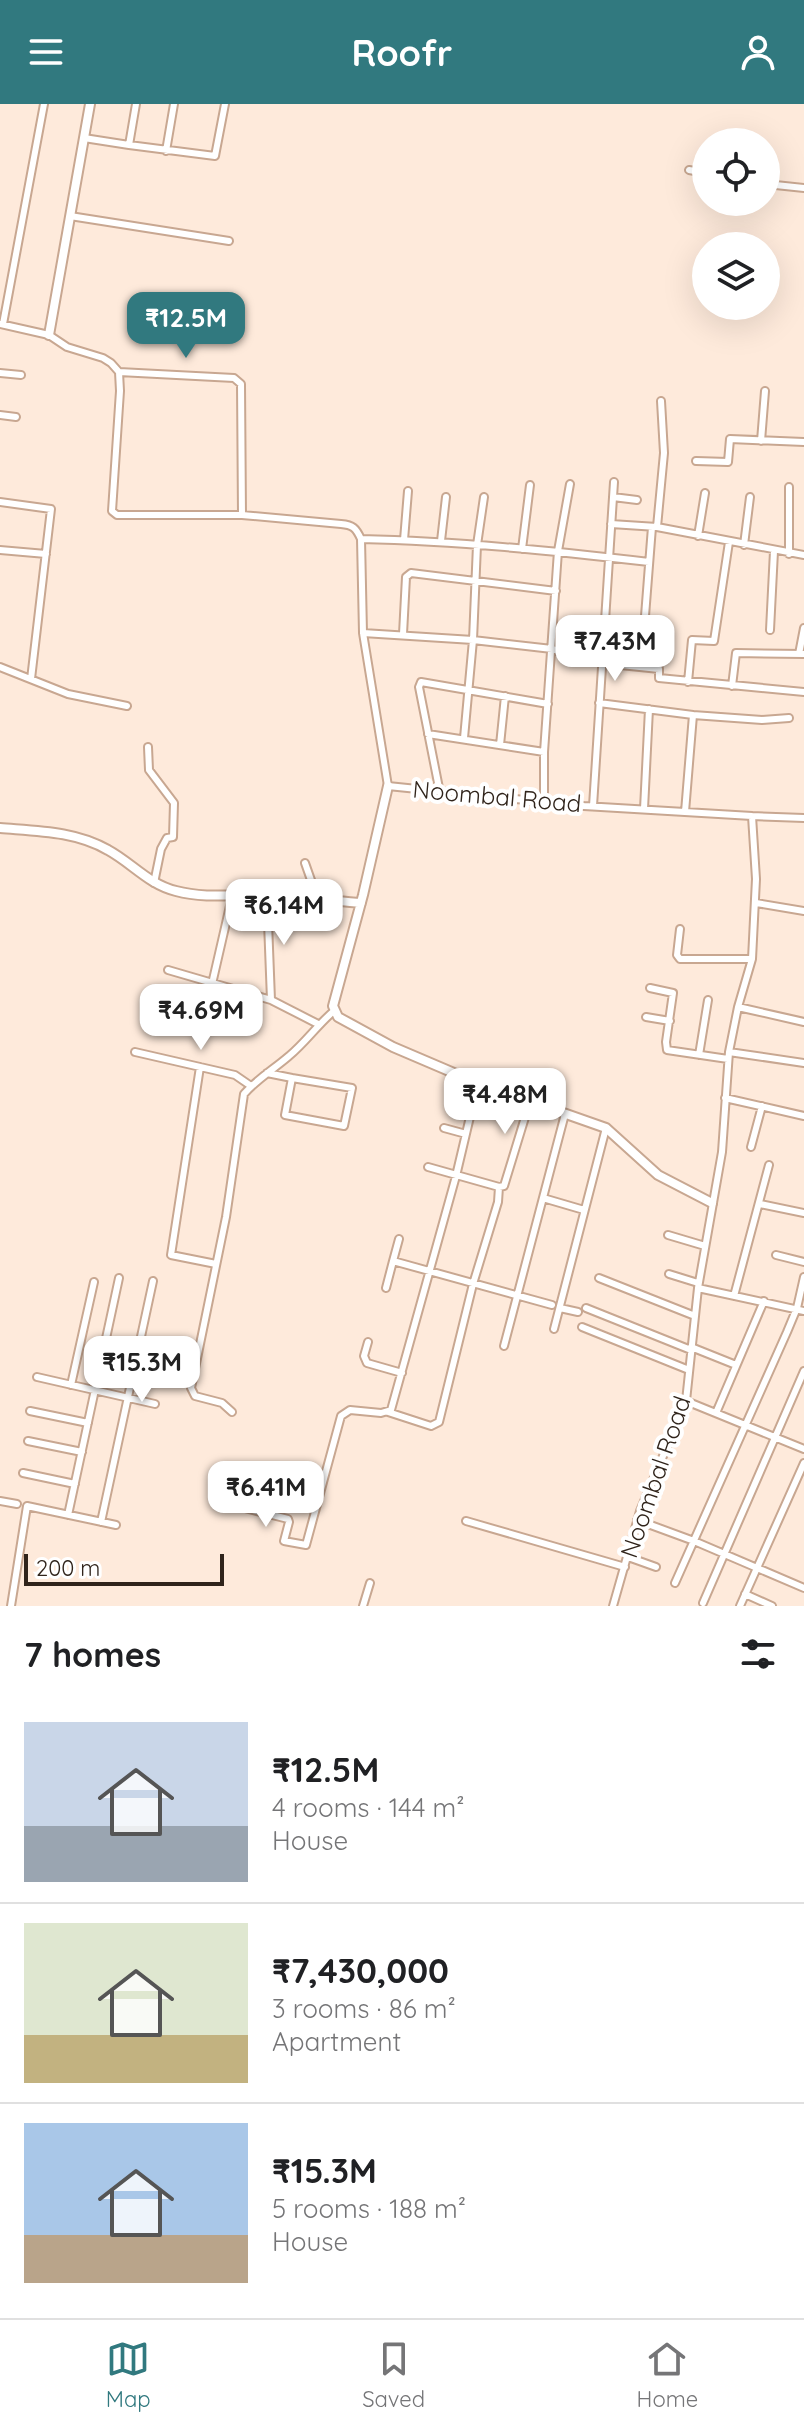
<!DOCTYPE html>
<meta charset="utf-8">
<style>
body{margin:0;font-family:Quicksand,sans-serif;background:#f2f2f2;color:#202124;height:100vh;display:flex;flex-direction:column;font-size:30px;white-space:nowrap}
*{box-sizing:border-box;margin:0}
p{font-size:26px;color:#757577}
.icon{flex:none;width:44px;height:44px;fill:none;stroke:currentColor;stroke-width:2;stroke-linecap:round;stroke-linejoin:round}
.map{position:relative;height:1502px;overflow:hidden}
.side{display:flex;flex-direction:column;background:#fff;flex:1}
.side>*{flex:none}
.controls{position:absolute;left:692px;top:24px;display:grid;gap:16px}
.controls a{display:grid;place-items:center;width:88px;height:88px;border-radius:50%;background:#fff;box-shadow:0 8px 32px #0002;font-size:40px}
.scale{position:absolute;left:24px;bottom:20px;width:200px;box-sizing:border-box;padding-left:8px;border:4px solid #30241b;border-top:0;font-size:22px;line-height:28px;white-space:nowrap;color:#30241b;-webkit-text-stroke:6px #fff;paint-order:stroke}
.price{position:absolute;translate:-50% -68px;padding:0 18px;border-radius:16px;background:#fff;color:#222;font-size:26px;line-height:52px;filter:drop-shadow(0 2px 4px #0008)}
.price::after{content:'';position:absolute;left:50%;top:48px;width:24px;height:18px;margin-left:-12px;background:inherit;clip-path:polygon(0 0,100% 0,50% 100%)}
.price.on{background:#31797f;color:#fff}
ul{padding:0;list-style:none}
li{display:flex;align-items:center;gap:24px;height:200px;padding:0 24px}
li+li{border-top:2px solid #e0e0e0}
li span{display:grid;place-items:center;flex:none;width:224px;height:160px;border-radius:0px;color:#555}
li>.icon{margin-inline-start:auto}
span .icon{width:96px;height:96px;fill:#fffc;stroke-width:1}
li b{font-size:34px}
h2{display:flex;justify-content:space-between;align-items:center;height:96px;padding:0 24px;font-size:34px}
header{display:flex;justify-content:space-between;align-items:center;height:104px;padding:0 24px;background:#31797f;color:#fff;font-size:36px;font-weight:700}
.menu{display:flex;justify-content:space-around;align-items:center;height:112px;border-top:2px solid #e0e0e0;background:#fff;font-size:22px;color:#757577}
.menu a{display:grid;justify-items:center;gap:4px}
.menu .on{color:#31797f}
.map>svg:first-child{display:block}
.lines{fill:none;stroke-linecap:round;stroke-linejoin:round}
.street-casing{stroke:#c8a791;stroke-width:10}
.secondary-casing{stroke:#c8a791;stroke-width:12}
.street{stroke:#fff;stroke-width:6}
.secondary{stroke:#fff;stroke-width:8}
.labels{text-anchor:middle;stroke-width:8;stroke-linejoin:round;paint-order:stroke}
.street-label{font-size:24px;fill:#30241b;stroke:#fff}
</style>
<header><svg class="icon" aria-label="menu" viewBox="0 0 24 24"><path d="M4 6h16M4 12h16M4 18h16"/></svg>Roofr<svg class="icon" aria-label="person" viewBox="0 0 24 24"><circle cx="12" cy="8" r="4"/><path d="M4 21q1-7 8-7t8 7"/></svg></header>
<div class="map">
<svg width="804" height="1502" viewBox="0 0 804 1502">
<rect width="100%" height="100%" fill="#feeadb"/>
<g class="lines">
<g class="street-casing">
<path id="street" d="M 84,34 L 129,41 L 136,0
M 129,41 L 215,52 L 225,0
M 166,47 L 174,0
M 689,66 L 706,69
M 766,80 L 804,84
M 70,112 L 229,137
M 0,220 L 49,231 L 67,243 L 103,254 L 111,259 L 119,268 L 120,287 L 112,407 L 117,411 L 242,411 L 341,420 C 353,421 356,424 361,435 L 363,529 L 388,682 L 584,702 L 752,712 L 756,775 L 752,855 L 738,903 L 729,948 L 722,1048 L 698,1184 L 686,1297 L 640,1407 L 613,1502
M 3,220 L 44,0
M 119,268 L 234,274 L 241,280 L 242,411
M 0,269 L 21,271
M 0,311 L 16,313
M 761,337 L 765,287
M 696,357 L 728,358 L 730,335 L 804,338
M 789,383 L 789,450
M 613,393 L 637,396
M 0,398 L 51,405 L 31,575
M 611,420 L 657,423 L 804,451
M 657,423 L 664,349 L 661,297
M 698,432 L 705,389
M 361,435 C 457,437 553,447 649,458
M 404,436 L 408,387
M 441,437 L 446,393
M 744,441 L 750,393
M 522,445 L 530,381
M 0,446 L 46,450
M 770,526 L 774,447
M 363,529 L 473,536 L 552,545 L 601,559 L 659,565 L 659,574 L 804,588
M 403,530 L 406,473 L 411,469 L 556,487
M 799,550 L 804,524
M 0,563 L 68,590 L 127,602
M 641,563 L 652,423
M 688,578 L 692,536 L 714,537 L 729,438
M 732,582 L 736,549 L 804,550
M 599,599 L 693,611 L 685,708
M 693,611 L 762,616 L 789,614
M 428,630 L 544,648
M 464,634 L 473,536 L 477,441 L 484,393
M 500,641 L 505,592
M 148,643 L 149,666 L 174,699 L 173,733 L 167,734 L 161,745 L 154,779
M 440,689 L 419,583 L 421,578 L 548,600
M 544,698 L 544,648 L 558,447 L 570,380
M 593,702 L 614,378
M 644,705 L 649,605
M 752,712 L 804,714
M 305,759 L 318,796
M 267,792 L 271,896
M 756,799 L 804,807
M 680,825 L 677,851 L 680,855 L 752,855
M 168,866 L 271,896 L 318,920
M 212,880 L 232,793
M 650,884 L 673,889 L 666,938 L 667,946 L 728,955
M 738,903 L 804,918
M 646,913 L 670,917
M 135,948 L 235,971 L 251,982
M 729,948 L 804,959
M 699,951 L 708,896
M 200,963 L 171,1151 L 216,1160
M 267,969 L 292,974 L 285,1011 L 344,1022 L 352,984 L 292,974
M 725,994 L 804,1012
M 444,1024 L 466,1030
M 751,1043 L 762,1002
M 499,1083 L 504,1082 L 530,997
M 543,1094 L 584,1106
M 760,1100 L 804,1109
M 668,1131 L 705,1142
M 776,1151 L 804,1158
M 393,1157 L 399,1135
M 669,1170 L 698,1179
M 599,1174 L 695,1212
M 386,1184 L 393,1157 L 552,1201
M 698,1184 L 804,1207
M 734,1192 L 769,1061
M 560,1204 L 578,1208
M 586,1204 L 691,1246
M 582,1223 L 689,1266
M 554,1225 L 606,1024
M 368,1238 L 364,1252 L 367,1259 L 402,1269
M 504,1242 L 565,1010
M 691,1243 L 736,1261
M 37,1273 L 155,1300
M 71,1281 L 94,1178
M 686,1297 L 804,1345
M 30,1307 L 88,1319
M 232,1308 L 222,1299 L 195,1292 L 191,1284 L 226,1113 L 244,990 C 257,975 274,965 289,952 C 306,938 318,920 335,906
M 388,1308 L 431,1322 L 439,1318 L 473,1180 L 498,1098 L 499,1083 L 428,1063
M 716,1309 L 764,1197
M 28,1337 L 82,1348
M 23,1369 L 75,1380
M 0,1397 L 17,1400
M 229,1400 L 288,1415 L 289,1418 L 284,1437 L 306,1441 L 341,1312 L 350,1306 L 381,1309 L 391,1306 L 456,1072 L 478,979
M 68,1411 L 119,1174
M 637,1416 L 694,1437 L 804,1484
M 466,1417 L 625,1463
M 101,1418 L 153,1177
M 628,1453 L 656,1463
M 675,1479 L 787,1228 L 797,1204 L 804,1173
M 745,1490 L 772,1502
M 703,1499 L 804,1267
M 11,1502 L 27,1402 L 116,1421
M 363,1502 L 370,1479
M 740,1502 L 804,1359"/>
</g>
<g class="secondary-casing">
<path id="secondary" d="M 49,231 L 90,0
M 388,682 L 363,791 L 333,902 L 338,913 L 393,943 L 475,978 L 606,1024 L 658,1071 L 712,1099
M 0,724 C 36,727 76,727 108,746 C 132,759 148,780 176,787 C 202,794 230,791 256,791 C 291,792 326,796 361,799"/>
</g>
<use href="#street" class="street"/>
<use href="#secondary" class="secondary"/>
</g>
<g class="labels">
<g class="street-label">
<text transform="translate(497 693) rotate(5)" y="8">Noombal Road</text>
<text transform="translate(656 1373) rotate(-71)" y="8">Noombal Road</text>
</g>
</g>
</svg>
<div class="controls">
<a><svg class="icon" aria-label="locate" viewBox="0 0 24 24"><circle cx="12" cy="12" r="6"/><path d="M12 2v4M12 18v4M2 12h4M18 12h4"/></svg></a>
<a><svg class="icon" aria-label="layers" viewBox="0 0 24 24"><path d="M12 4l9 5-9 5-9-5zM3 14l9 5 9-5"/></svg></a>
</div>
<div class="scale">200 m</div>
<b class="price on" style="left:186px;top:256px">₹12.5M</b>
<b class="price" style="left:615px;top:579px">₹7.43M</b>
<b class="price" style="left:284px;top:843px">₹6.14M</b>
<b class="price" style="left:201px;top:948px">₹4.69M</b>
<b class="price" style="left:505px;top:1032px">₹4.48M</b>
<b class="price" style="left:142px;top:1300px">₹15.3M</b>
<b class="price" style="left:266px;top:1425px">₹6.41M</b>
</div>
<section class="side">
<h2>7 homes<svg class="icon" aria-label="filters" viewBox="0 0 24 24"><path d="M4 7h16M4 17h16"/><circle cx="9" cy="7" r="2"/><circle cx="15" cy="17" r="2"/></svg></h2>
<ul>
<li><span style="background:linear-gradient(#c9d6e8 65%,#9aa5b1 0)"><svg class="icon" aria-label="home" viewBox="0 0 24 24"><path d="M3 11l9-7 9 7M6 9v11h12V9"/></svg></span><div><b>₹12.5M</b><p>4 rooms · 144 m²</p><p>House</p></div></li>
<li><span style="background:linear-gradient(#dfe7d0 70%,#c2b280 0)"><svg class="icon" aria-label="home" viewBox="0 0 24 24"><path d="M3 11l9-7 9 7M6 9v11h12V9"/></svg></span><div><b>₹7,430,000</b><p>3 rooms · 86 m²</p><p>Apartment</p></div></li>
<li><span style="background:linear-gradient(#a9c7e8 70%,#b9a48a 0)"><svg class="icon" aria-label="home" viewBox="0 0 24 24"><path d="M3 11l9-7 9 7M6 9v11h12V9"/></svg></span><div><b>₹15.3M</b><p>5 rooms · 188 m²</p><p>House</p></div></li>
</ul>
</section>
<nav class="menu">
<a class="on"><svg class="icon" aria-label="map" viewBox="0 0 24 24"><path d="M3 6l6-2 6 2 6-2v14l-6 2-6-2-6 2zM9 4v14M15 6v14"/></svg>Map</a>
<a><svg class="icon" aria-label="saved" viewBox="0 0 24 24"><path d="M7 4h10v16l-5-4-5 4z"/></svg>Saved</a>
<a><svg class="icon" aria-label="home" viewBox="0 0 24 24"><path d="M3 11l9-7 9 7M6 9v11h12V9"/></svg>Home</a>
</nav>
